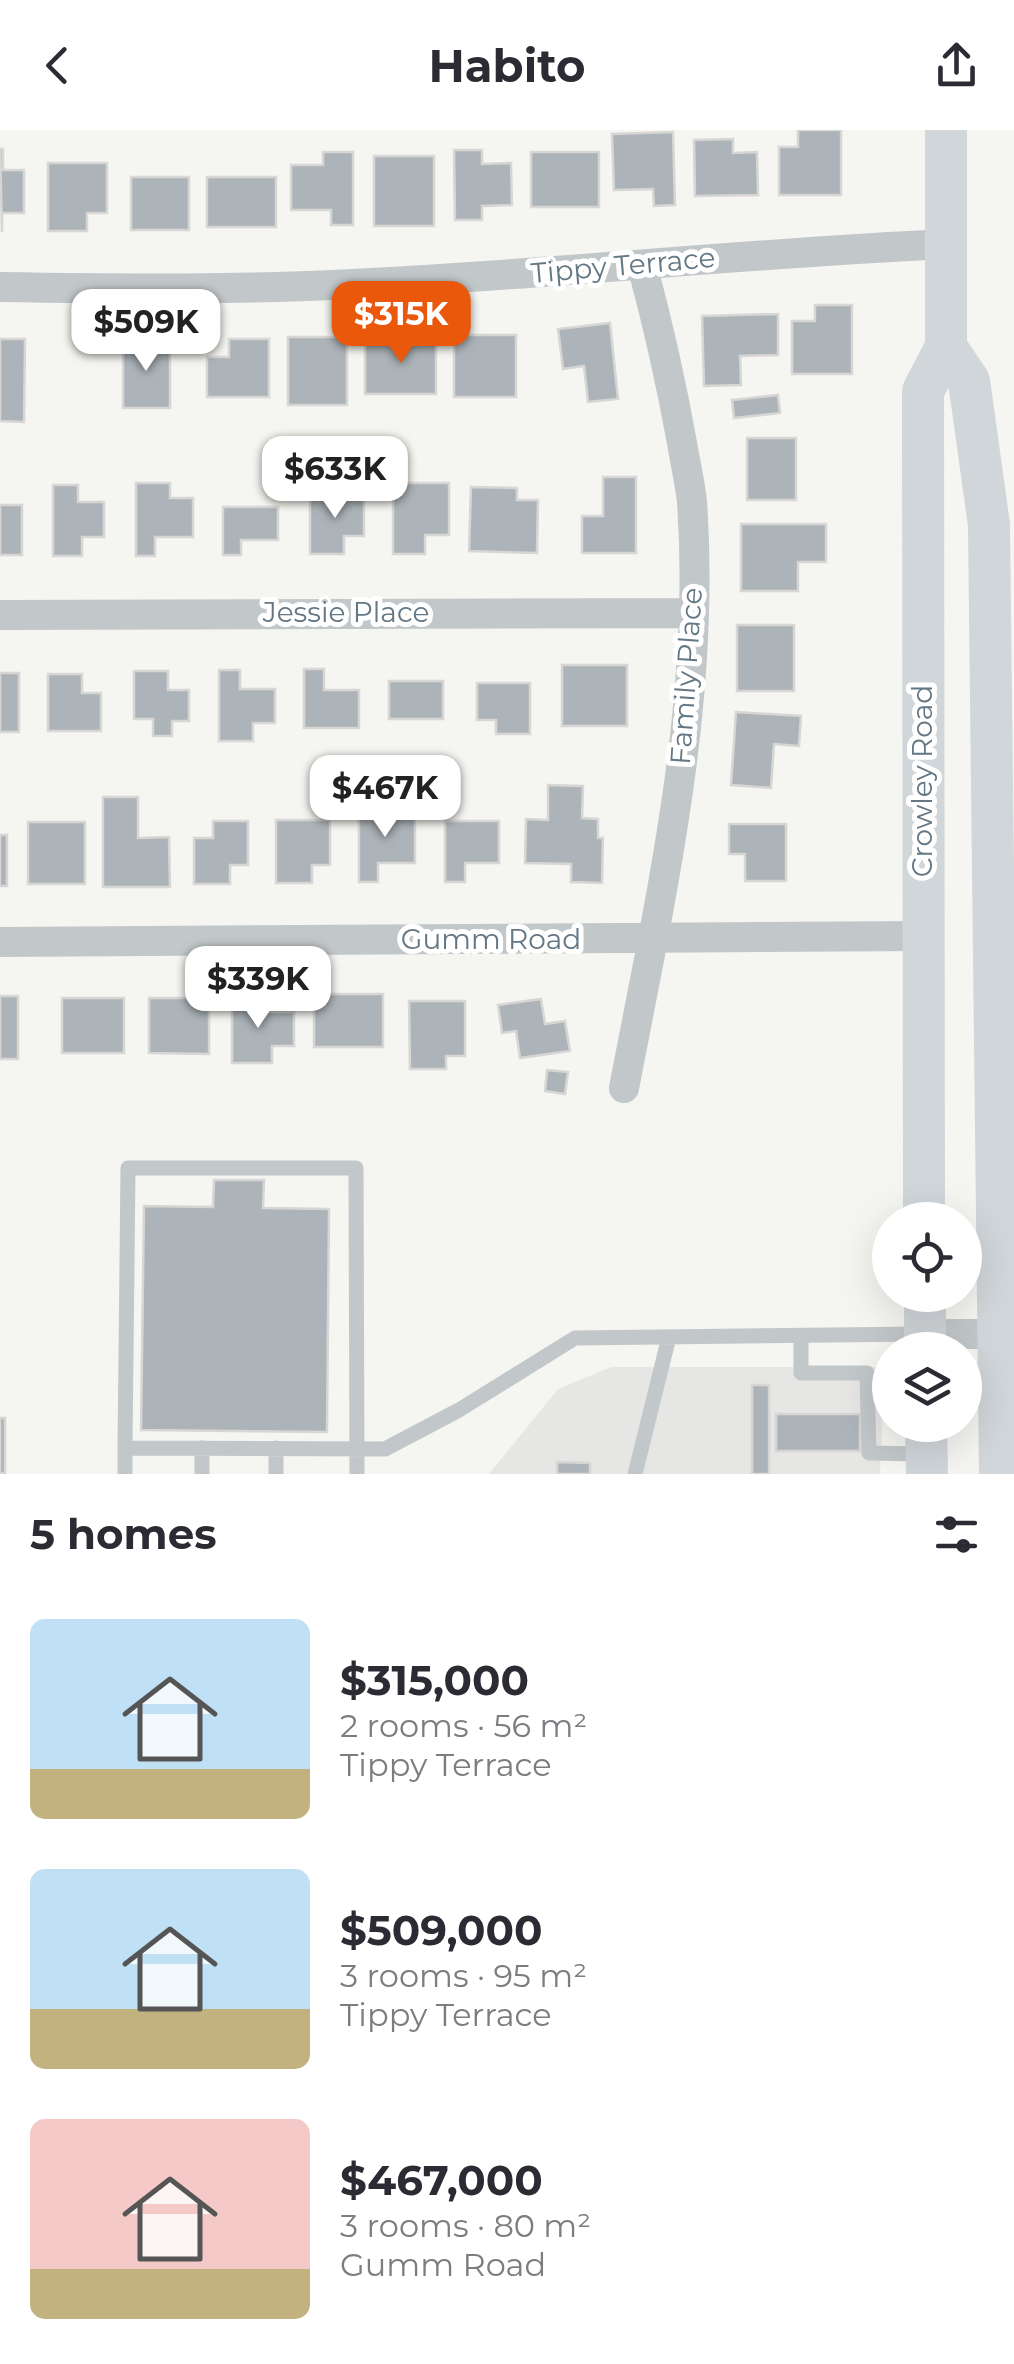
<!DOCTYPE html>
<meta charset="utf-8">
<style>
body{margin:0;font-family:Montserrat,sans-serif;background:#f7f7f7;color:#2b2b33;height:100vh;display:flex;flex-direction:column;font-size:38px;white-space:nowrap}
*{box-sizing:border-box;margin:0}
p{font-size:32px;color:#7c7c81}
.icon{flex:none;width:55px;height:55px;fill:none;stroke:currentColor;stroke-width:2;stroke-linecap:round;stroke-linejoin:round}
.map{position:relative;height:1344px;overflow:hidden}
.sheet{display:flex;flex-direction:column;background:#fff;flex:1}
.sheet>*{flex:none}
.fabs{position:absolute;left:872px;top:1072px;display:grid;gap:20px}
.fabs a{display:grid;place-items:center;width:110px;height:110px;border-radius:50%;background:#fff;box-shadow:0 10px 40px #0002;font-size:50px}
.price{position:absolute;translate:-50% -85px;padding:0 22px;border-radius:20px;background:#fff;color:#222;font-size:32px;line-height:65px;filter:drop-shadow(0 2px 5px #0008)}
.price::after{content:'';position:absolute;left:50%;top:60px;width:30px;height:22px;margin-left:-15px;background:inherit;clip-path:polygon(0 0,100% 0,50% 100%)}
.price.active{background:#ea580c;color:#fff}
ul{padding:0;list-style:none}
li{display:flex;align-items:center;gap:30px;height:250px;padding:0 30px}
li span{display:grid;place-items:center;flex:none;width:280px;height:200px;border-radius:15px;color:#555}
li>.icon{margin-inline-start:auto}
span .icon{width:120px;height:120px;fill:#fffc;stroke-width:1}
li b{font-size:42px}
h2{display:flex;justify-content:space-between;align-items:center;height:120px;padding:0 30px;font-size:42px}
header{display:flex;justify-content:space-between;align-items:center;height:130px;padding:0 30px;background:#fff;font-size:45px;font-weight:700}
.map>svg:first-child{display:block}
.built{fill:#e6e7e5}
.building{fill:#acb4b9;stroke:#d7d6d4;stroke-width:2.5}
.lines{fill:none;stroke-linecap:round;stroke-linejoin:round}
.lane{stroke:#c2c7c9;stroke-width:15}
.street{stroke:#c2c7c9;stroke-width:30}
.secondary{stroke:#d1d6da;stroke-width:42}
.labels{text-anchor:middle;stroke-width:10;stroke-linejoin:round;paint-order:stroke}
.street-label{font-size:28px;fill:#637784;stroke:#fff}
</style>
<header><svg class="icon" aria-label="back" viewBox="0 0 24 24"><path d="M15 5l-7 7 7 7"/></svg>Habito<svg class="icon" aria-label="share" viewBox="0 0 24 24"><path d="M12 15V3M7 8l5-5 5 5M5 13v7h14v-7"/></svg></header>
<div class="map">
<svg width="1014" height="1344" viewBox="0 0 1014 1344">
<rect width="100%" height="100%" fill="#f5f5f1"/>
<path class="built" d="M 611,1237 L 885,1237 L 880,1344 L 489,1344 L 558,1259 Z"/>
<path class="building" d="M 798,0 L 841,0 L 841,65 L 779,65 L 779,17 L 798,17 Z
M 673,2 L 675,75 L 654,76 L 653,59 L 614,60 L 612,4 Z
M 733,9 L 733,23 L 757,22 L 758,65 L 695,66 L 694,10 Z
M 0,19 L 3,19 L 3,40 L 24,40 L 24,83 L 2,83 L 2,102 Z
M 454,20 L 482,20 L 482,34 L 511,33 L 512,75 L 482,76 L 482,90 L 455,90 Z
M 323,22 L 353,22 L 353,95 L 331,95 L 331,80 L 291,80 L 291,35 L 323,35 Z
M 531,22 L 599,22 L 599,77 L 531,77 Z
M 374,26 L 434,26 L 434,96 L 374,96 Z
M 48,33 L 107,33 L 107,83 L 87,83 L 87,101 L 48,101 Z
M 131,47 L 189,47 L 189,100 L 131,100 Z
M 207,47 L 276,47 L 276,97 L 207,97 Z
M 815,175 L 852,175 L 852,244 L 792,244 L 792,191 L 815,191 Z
M 778,184 L 778,225 L 740,226 L 741,255 L 704,256 L 702,186 Z
M 610,193 L 618,269 L 588,272 L 584,236 L 563,239 L 558,199 Z
M 454,205 L 516,205 L 516,267 L 454,267 Z
M 288,207 L 347,207 L 347,275 L 288,275 Z
M 365,208 L 436,208 L 436,264 L 365,264 Z
M 0,209 L 25,209 L 24,292 L 0,291 Z
M 229,209 L 269,209 L 269,267 L 207,267 L 207,227 L 229,227 Z
M 123,210 L 170,210 L 170,278 L 123,278 Z
M 778,265 L 780,283 L 734,288 L 732,270 Z
M 747,308 L 796,308 L 796,370 L 747,370 Z
M 603,347 L 636,347 L 636,423 L 582,423 L 582,386 L 603,386 Z
M 136,353 L 170,353 L 170,368 L 193,368 L 193,407 L 155,407 L 155,426 L 136,426 Z
M 393,353 L 449,353 L 449,405 L 425,405 L 425,424 L 393,424 Z
M 53,355 L 78,355 L 78,372 L 104,372 L 104,407 L 82,407 L 82,426 L 53,426 Z
M 471,357 L 517,358 L 517,370 L 538,370 L 537,423 L 469,421 Z
M 310,363 L 364,363 L 364,406 L 344,406 L 344,424 L 310,424 Z
M 0,375 L 22,375 L 22,425 L 0,425 Z
M 223,377 L 278,377 L 278,410 L 241,410 L 241,425 L 223,425 Z
M 741,394 L 826,394 L 826,432 L 798,432 L 798,461 L 741,461 Z
M 737,495 L 794,495 L 794,561 L 737,561 Z
M 562,535 L 627,535 L 627,596 L 562,596 Z
M 304,539 L 324,539 L 324,560 L 359,560 L 359,598 L 304,598 Z
M 219,540 L 240,540 L 240,559 L 275,559 L 275,593 L 253,593 L 253,611 L 219,611 Z
M 134,541 L 168,541 L 168,560 L 189,560 L 189,591 L 172,591 L 172,606 L 153,606 L 153,589 L 134,589 Z
M 0,543 L 19,543 L 19,602 L 0,602 Z
M 48,544 L 82,544 L 82,563 L 101,563 L 101,601 L 48,601 Z
M 389,551 L 443,551 L 443,589 L 389,589 Z
M 477,553 L 530,553 L 530,604 L 496,604 L 496,590 L 477,590 Z
M 736,582 L 801,586 L 799,616 L 774,614 L 771,658 L 731,655 Z
M 548,655 L 583,656 L 582,688 L 598,689 L 598,708 L 603,708 L 602,753 L 571,752 L 571,734 L 525,733 L 526,689 L 548,690 Z
M 103,667 L 138,667 L 138,708 L 169,707 L 170,757 L 103,757 Z
M 359,680 L 415,680 L 415,733 L 378,733 L 378,752 L 359,752 Z
M 276,690 L 330,690 L 330,735 L 312,735 L 312,753 L 276,753 Z
M 213,691 L 248,691 L 248,735 L 230,735 L 230,754 L 194,754 L 194,708 L 213,708 Z
M 445,691 L 499,691 L 499,733 L 465,733 L 465,752 L 445,752 Z
M 28,692 L 85,692 L 85,754 L 28,754 Z
M 729,694 L 786,694 L 786,751 L 745,751 L 745,724 L 729,724 Z
M 0,705 L 7,705 L 7,756 L 0,756 Z
M 314,864 L 383,864 L 383,917 L 314,917 Z
M 232,865 L 254,865 L 254,882 L 294,882 L 294,916 L 272,916 L 272,933 L 232,933 Z
M 0,866 L 18,866 L 18,929 L 0,929 Z
M 62,868 L 124,868 L 124,923 L 62,923 Z
M 149,868 L 209,868 L 209,924 L 149,923 Z
M 541,869 L 545,894 L 565,891 L 570,921 L 520,928 L 516,901 L 502,903 L 498,875 Z
M 409,871 L 465,871 L 465,926 L 446,926 L 446,939 L 410,939 Z
M 547,940 L 568,942 L 565,964 L 545,961 Z
M 214,1050 L 264,1050 L 263,1078 L 329,1079 L 327,1302 L 141,1300 L 144,1076 L 213,1077 Z
M 752,1255 L 769,1255 L 769,1344 L 752,1344 Z
M 776,1284 L 860,1284 L 860,1321 L 776,1321 Z
M 0,1288 L 5,1288 L 5,1343 L 0,1343 Z
M 557,1332 L 590,1333 L 590,1344 L 557,1344 Z"/>
<g class="lines">
<path class="lane" d="M 801,1206 L 801,1243 L 867,1243 L 869,1323 L 922,1324
M 125,1318 L 128,1038 L 356,1038 L 357,1344
M 125,1344 L 125,1318 L 385,1319 L 459,1280 L 575,1208 L 921,1204
M 202,1344 L 202,1318
M 276,1344 L 276,1318
M 635,1344 L 669,1207"/>
<path class="street" d="M 0,157 C 123,159 248,160 371,153 C 563,143 754,123 946,114
M 0,485 L 693,483
M 0,812 L 921,806
M 624,958 C 661,765 706,570 692,372 C 690,352 685,332 682,313 C 671,252 658,194 642,135
M 925,1204 L 1014,1204"/>
<path class="secondary" d="M 946,217 L 969,251 L 989,395 L 1000,1344
M 924,1090 L 923,261 L 946,217 L 946,0
M 925,1165 L 925,1220
M 926,1295 L 927,1344"/>
</g>
<g class="labels">
<g class="street-label">
<text transform="translate(623 135) rotate(-5)" y="10">Tippy Terrace</text>
<text x="346" y="492">Jessie Place</text>
<text transform="translate(686 546) rotate(-86)" y="10">Family Place</text>
<text transform="translate(922 651) rotate(-90)" y="10">Crowley Road</text>
<text x="491" y="819">Gumm Road</text>
</g>
</g>
</svg>
<div class="fabs">
<a><svg class="icon" aria-label="locate" viewBox="0 0 24 24"><circle cx="12" cy="12" r="6"/><path d="M12 2v4M12 18v4M2 12h4M18 12h4"/></svg></a>
<a><svg class="icon" aria-label="layers" viewBox="0 0 24 24"><path d="M12 4l9 5-9 5-9-5zM3 14l9 5 9-5"/></svg></a>
</div>
<b class="price active" style="left:401px;top:236px">$315K</b>
<b class="price" style="left:146px;top:244px">$509K</b>
<b class="price" style="left:335px;top:391px">$633K</b>
<b class="price" style="left:385px;top:710px">$467K</b>
<b class="price" style="left:258px;top:901px">$339K</b>
</div>
<section class="sheet">
<h2>5 homes<svg class="icon" aria-label="filters" viewBox="0 0 24 24"><path d="M4 7h16M4 17h16"/><circle cx="9" cy="7" r="2"/><circle cx="15" cy="17" r="2"/></svg></h2>
<ul>
<li><span style="background:linear-gradient(#bfe0f5 75%,#c2b280 0)"><svg class="icon" aria-label="home" viewBox="0 0 24 24"><path d="M3 11l9-7 9 7M6 9v11h12V9"/></svg></span><div><b>$315,000</b><p>2 rooms · 56 m²</p><p>Tippy Terrace</p></div></li>
<li><span style="background:linear-gradient(#bfe0f5 70%,#c2b280 0)"><svg class="icon" aria-label="home" viewBox="0 0 24 24"><path d="M3 11l9-7 9 7M6 9v11h12V9"/></svg></span><div><b>$509,000</b><p>3 rooms · 95 m²</p><p>Tippy Terrace</p></div></li>
<li><span style="background:linear-gradient(#f6c9c9 75%,#c2b280 0)"><svg class="icon" aria-label="home" viewBox="0 0 24 24"><path d="M3 11l9-7 9 7M6 9v11h12V9"/></svg></span><div><b>$467,000</b><p>3 rooms · 80 m²</p><p>Gumm Road</p></div></li>
</ul>
</section>
